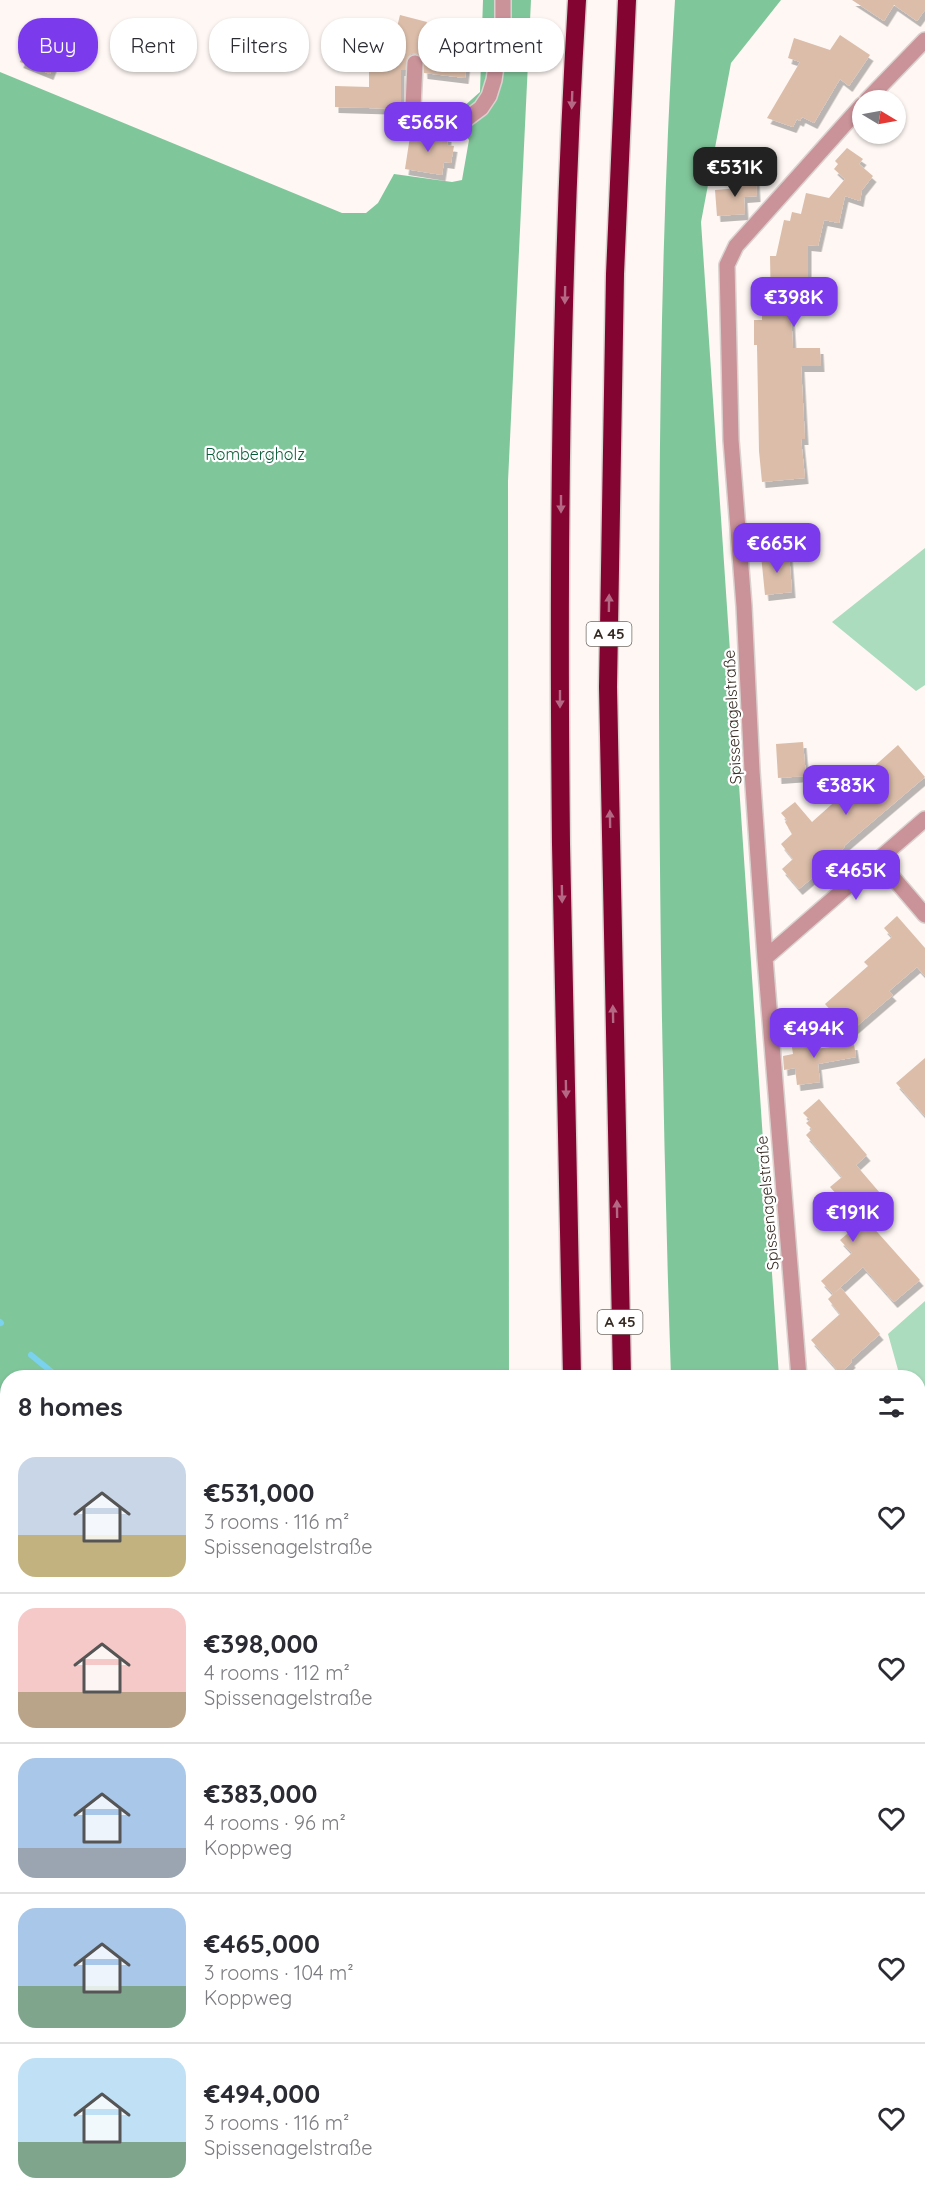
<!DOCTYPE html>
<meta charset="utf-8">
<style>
body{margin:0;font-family:Quicksand,sans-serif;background:#f7f7f7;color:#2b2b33;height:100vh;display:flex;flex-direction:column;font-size:22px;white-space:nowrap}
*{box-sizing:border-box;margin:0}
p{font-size:20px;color:#7c7c81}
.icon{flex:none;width:33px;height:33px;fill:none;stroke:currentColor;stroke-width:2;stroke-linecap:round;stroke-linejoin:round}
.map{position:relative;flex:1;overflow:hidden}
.sheet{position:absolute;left:0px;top:1370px;width:926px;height:836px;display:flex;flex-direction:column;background:#fff;border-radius:24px 24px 0 0;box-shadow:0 2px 4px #0004}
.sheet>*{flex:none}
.banner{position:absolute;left:18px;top:18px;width:600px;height:54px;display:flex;gap:12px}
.needle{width:39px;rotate:100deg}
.fabs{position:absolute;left:852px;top:90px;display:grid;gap:12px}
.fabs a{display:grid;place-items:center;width:54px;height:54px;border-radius:50%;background:#fff;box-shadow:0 2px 4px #0004;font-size:30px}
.price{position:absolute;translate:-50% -51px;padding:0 14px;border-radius:12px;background:#7c3aed;color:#fff;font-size:20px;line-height:39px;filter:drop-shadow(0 2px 3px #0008)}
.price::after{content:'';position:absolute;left:50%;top:36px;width:18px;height:14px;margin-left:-9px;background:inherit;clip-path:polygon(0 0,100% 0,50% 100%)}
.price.active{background:#222;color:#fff}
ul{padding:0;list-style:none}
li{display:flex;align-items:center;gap:18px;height:150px;padding:0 18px}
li+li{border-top:2px solid #e1e1e2}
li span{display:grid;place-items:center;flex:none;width:168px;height:120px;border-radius:18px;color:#555}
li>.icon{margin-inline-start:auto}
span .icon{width:72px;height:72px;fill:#fffc;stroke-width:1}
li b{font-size:26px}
h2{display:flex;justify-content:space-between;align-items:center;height:72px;padding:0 18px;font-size:26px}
.pill{padding:0 21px;border-radius:24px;background:#fff;box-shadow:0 2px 4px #0004;font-size:21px;line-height:54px}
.pill.active{background:#7c3aed;color:#fff}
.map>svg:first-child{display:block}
.green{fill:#abdcbd}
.forest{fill:#80c69b}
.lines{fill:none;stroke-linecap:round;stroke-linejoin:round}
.stream{stroke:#7ad2ee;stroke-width:6}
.building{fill:#dbbda9;filter:url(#shadow)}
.minor-casing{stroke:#dad2ce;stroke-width:18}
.highway-casing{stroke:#dad2ce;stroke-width:21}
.minor{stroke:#ca9299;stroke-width:15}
.highway{stroke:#830431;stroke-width:18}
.oneway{fill:#b56883}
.labels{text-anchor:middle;stroke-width:4.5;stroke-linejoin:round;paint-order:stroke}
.shield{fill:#fff;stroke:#736b66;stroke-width:1.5}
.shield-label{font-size:15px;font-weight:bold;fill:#372c24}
.park-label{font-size:16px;fill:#075d37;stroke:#fff}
.street-label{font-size:16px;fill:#372c24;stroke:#fff}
</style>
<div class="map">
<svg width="925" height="2204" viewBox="0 0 925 2204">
<defs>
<filter id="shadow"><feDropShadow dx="3.5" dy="6" stdDeviation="0" flood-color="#0004"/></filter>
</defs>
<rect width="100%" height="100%" fill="#fef7f3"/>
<path class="green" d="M 925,548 L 925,685 L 916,691 L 832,622 Z
M 925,1301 L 925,1465 L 918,1440 L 918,1377 L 900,1377 L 888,1334 Z
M 7,2051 L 7,2167 L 0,2170 L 0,2053 Z"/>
<path class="forest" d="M 483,0 L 531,0 L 508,481 L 509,1377 L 8,1377 L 8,1689 L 2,1700 L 8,1706 L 8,2051 L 0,2053 L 0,72 L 342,213 L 366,213 L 378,203 L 394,174 L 452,182 L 462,180 L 469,140 L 453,116 L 480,92 Z
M 675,0 L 781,0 L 731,63 L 701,222 L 779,1377 L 671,1377 C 663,1139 659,902 659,664 C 659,443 661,221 675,0 Z
M 7,2167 L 8,2198 L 537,2198 L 536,2204 L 0,2204 L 0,2170 Z
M 686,2198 L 896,2198 L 899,2204 L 686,2204 Z"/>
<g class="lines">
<path class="stream" d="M 0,1322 L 1,1323
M 31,1355 L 58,1377
M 832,2198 L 842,2204"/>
</g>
<path class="building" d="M 852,0 L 925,0 L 925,10 L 917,21 L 894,5 L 884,21 Z
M 400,15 L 427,22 L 424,30 L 469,29 L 469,44 L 465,78 L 424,73 L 423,58 L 416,53 L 411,54 L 407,58 L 405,70 L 401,70 L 401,109 L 335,107 L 335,86 L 369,87 L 369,68 L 387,68 Z
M 840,35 L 870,55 L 849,86 L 840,79 L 814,123 L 802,117 L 800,121 L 797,119 L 793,127 L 767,118 L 800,62 L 788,58 L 794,38 L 830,50 Z
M 28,41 L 58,53 L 50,74 L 20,62 Z
M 411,130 L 448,136 L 447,145 L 454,146 L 451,163 L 444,162 L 442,175 L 405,169 Z
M 847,148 L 863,159 L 859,164 L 873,176 L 862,190 L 860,201 L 845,196 L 839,223 L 824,220 L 818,246 L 808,245 L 808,278 L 815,284 L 815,296 L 790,296 L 793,348 L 820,348 L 821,366 L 801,366 L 805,439 L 801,439 L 805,478 L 762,482 L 759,451 L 757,345 L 754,345 L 754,320 L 762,320 L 762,308 L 771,308 L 770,256 L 776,256 L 784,220 L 790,221 L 792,212 L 801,214 L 806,193 L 829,198 L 845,179 L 834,169 L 838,164 L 835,161 Z
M 756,178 L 757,196 L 744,197 L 745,214 L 717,216 L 715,190 L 740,188 L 739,180 Z
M 789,553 L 792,592 L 765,595 L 761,555 Z
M 803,742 L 806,776 L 778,778 L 776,744 Z
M 898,745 L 925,777 L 844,846 L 845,847 L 824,868 L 799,889 L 782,869 L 793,859 L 781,844 L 792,834 L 785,822 L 787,820 L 781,813 L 795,802 L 812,822 Z
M 897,916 L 925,948 L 925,976 L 917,967 L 889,991 L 893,995 L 850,1032 L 825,1004 L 868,966 L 864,962 L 892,937 L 884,928 Z
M 813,1038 L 815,1049 L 854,1044 L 856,1057 L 818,1064 L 820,1082 L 797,1085 L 795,1068 L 784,1070 L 783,1056 L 793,1054 L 791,1041 Z
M 925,1058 L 925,1116 L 896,1083 Z
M 819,1099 L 867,1155 L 856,1165 L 880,1193 L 866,1205 L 878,1219 L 871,1225 L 920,1280 L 894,1302 L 863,1267 L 833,1294 L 841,1288 L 880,1334 L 851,1360 L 852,1362 L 840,1373 L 811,1340 L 840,1314 L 828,1299 L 833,1294 L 821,1281 L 852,1253 L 840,1240 L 854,1228 L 847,1220 L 854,1214 L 830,1187 L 842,1177 L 806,1135 L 812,1129 L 806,1123 L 810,1120 L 803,1113 Z"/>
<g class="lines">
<g class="minor-casing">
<path id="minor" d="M 415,63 L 413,107 L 418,121 L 442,125 L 465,120 L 481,108 L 489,96 L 494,80 L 503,18 L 503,0
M 867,100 L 925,40
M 878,860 L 925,915
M 765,958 L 925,819
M 799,1377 L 765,958 L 752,771 L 744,606 L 731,440 L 727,265 L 736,246 L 862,105"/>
</g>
<g class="highway-casing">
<path id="highway" d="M 572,1377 C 570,1199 563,1022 561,844 C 558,563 560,281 577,0
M 622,1377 L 608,687 L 615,274 L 627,0
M 588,2198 L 588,2204
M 636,2198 L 636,2204"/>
</g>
<use href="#minor" class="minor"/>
<use href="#highway" class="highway"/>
</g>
<defs><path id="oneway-solid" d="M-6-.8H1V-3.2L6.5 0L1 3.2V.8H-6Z" transform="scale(1.5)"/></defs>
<g class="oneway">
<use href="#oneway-solid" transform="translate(572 100) rotate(92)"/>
<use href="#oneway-solid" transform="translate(565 295) rotate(91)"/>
<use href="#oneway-solid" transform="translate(561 504) rotate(90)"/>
<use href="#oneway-solid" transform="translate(609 603) rotate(-89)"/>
<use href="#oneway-solid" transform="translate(560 699) rotate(90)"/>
<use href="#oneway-solid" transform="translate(610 819) rotate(-91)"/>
<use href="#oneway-solid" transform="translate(562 894) rotate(89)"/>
<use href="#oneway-solid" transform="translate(613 1014) rotate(-91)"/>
<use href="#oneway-solid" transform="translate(566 1089) rotate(89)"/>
<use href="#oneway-solid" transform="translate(617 1209) rotate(-91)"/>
</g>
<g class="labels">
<g class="shield">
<rect x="586.5" y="622" width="45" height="24" rx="4.5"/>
<rect x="597.5" y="1310" width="45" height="24" rx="4.5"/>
</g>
<g class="shield-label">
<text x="609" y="639">A 45</text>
<text x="620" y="1327">A 45</text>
</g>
<g class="park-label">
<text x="255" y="460">Rombergholz</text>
</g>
<g class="street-label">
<text transform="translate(732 717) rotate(-93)" y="6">Spissenagelstraße</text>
<text transform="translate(767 1203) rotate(-95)" y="6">Spissenagelstraße</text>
</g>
</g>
</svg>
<div class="fabs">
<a><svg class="needle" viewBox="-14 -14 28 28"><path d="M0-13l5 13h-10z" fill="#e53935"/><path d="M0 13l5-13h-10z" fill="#7c7c81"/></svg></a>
</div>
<b class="price" style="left:428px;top:153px">€565K</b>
<b class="price active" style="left:735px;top:198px">€531K</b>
<b class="price" style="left:794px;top:328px">€398K</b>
<b class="price" style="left:777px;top:574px">€665K</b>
<b class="price" style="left:846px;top:816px">€383K</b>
<b class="price" style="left:856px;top:901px">€465K</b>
<b class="price" style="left:814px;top:1059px">€494K</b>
<b class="price" style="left:853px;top:1243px">€191K</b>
<div class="banner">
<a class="pill active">Buy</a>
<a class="pill">Rent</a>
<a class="pill">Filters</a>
<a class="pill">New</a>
<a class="pill">Apartment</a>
</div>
<section class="sheet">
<h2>8 homes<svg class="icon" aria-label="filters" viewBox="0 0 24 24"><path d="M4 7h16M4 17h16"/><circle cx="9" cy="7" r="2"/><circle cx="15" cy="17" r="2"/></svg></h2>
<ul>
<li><span style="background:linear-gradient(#c9d6e8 65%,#c2b280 0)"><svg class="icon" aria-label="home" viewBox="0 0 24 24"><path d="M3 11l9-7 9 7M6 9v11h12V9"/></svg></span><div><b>€531,000</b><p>3 rooms · 116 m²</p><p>Spissenagelstraße</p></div><svg class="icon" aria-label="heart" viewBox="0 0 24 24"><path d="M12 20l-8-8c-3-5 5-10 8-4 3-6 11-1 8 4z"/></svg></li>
<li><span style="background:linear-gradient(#f6c9c9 70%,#b9a48a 0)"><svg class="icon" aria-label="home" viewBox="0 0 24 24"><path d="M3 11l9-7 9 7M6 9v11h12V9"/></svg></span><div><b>€398,000</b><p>4 rooms · 112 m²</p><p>Spissenagelstraße</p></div><svg class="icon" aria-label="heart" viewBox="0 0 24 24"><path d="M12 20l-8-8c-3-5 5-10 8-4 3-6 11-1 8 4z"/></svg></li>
<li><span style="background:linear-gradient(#a9c7e8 75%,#9aa5b1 0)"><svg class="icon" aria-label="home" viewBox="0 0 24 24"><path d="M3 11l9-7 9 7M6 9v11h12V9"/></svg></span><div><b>€383,000</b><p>4 rooms · 96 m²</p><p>Koppweg</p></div><svg class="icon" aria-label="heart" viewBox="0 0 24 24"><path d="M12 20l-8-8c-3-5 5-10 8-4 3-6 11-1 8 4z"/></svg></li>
<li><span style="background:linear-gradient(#a9c7e8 65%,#7fa58c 0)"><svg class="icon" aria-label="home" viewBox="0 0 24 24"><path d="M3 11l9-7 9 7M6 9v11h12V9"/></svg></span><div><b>€465,000</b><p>3 rooms · 104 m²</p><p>Koppweg</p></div><svg class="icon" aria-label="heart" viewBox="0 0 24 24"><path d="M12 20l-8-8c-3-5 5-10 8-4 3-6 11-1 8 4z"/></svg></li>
<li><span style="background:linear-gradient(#bfe0f5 70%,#7fa58c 0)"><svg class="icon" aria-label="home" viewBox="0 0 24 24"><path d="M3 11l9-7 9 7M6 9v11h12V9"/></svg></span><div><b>€494,000</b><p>3 rooms · 116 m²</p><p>Spissenagelstraße</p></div><svg class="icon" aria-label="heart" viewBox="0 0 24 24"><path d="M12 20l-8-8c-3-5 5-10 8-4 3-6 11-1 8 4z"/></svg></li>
</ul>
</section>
</div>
